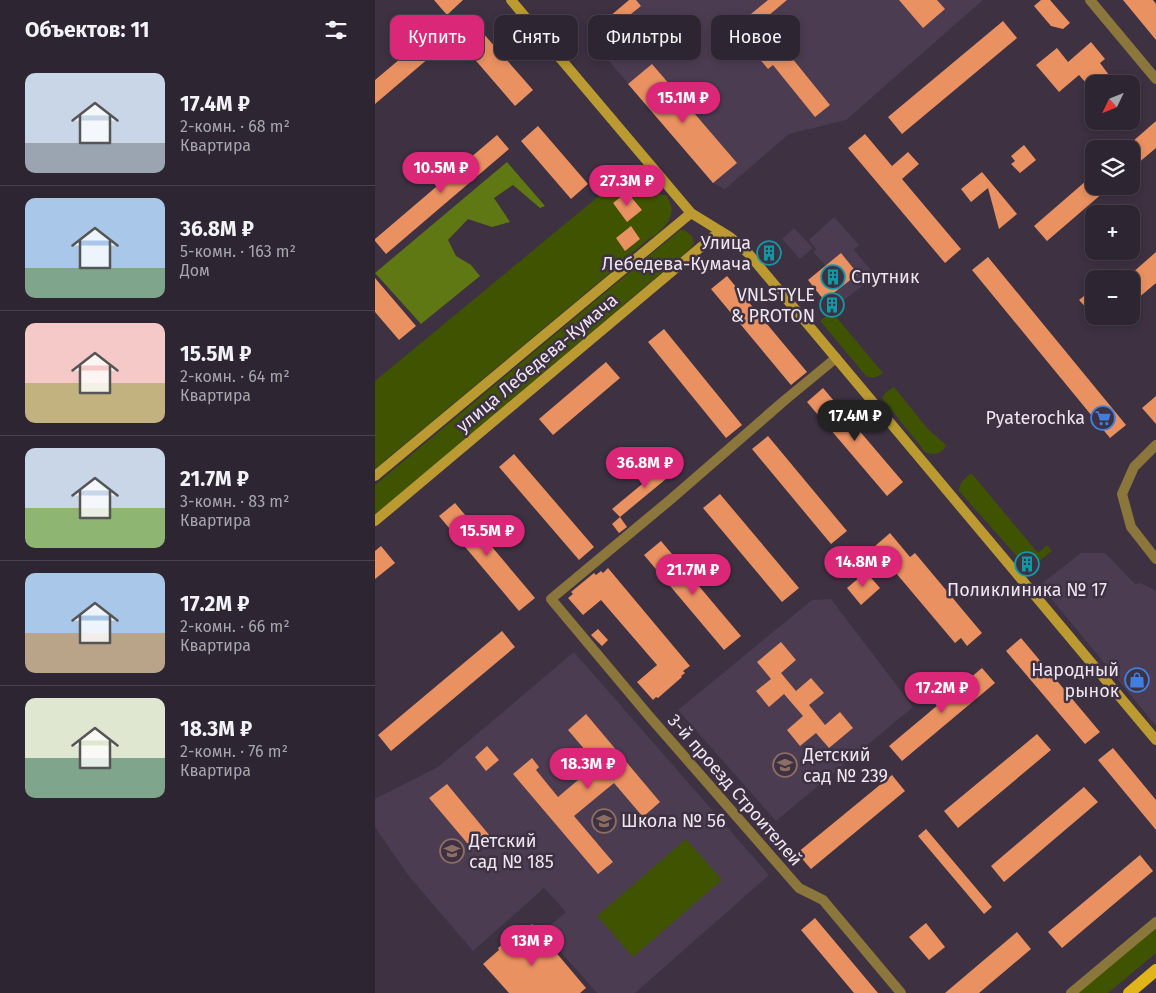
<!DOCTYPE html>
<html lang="ru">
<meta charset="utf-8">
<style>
body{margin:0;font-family:"Fira Sans",sans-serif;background:#3a313e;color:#f1f3f6;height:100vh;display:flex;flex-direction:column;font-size:19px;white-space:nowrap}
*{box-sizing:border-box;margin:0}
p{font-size:16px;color:#a7a5ac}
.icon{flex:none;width:28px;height:28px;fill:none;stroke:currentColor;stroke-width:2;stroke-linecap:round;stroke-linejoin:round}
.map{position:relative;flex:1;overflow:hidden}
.drawer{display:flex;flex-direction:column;background:#2e2532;width:375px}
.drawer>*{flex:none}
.top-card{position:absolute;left:15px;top:15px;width:475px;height:45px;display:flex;gap:10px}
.needle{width:32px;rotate:227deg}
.buttons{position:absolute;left:710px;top:75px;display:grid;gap:10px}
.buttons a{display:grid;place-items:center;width:55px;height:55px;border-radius:10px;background:#2e2532;box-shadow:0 2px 8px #0003,0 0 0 1px #49424d;font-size:25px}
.price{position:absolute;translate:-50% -42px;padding:0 11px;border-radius:18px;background:#db2777;color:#fff;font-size:16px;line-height:32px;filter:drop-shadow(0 1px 2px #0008)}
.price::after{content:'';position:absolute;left:50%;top:30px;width:15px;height:11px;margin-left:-8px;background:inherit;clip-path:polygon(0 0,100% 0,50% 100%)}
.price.current{background:#222;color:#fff}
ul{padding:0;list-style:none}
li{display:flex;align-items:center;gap:15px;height:125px;padding:0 25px}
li+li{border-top:1px solid #49424d}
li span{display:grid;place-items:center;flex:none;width:140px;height:100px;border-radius:10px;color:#555}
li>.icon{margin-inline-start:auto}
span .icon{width:60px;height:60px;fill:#fffc;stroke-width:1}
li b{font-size:21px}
h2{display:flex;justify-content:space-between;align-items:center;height:60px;padding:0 25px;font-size:21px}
.tag{padding:0 18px;border-radius:10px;background:#2e2532;box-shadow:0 2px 8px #0003,0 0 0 1px #49424d;font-size:18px;line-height:45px}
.tag.current{background:#db2777;color:#fff}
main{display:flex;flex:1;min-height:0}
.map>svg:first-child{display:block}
.built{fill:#4c3c52}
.green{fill:#405300}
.forest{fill:#5f7813}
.building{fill:#e99161}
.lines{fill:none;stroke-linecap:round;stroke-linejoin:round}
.street{stroke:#8b773b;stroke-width:10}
.secondary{stroke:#bb9a31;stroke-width:10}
.primary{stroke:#e0b519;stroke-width:12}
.labels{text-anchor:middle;stroke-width:5;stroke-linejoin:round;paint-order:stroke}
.poi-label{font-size:18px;fill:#ede5f0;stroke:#3d3142;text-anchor:end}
.street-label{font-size:18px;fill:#ede5f0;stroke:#3d3142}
</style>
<main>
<section class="drawer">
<h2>Объектов: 11<svg class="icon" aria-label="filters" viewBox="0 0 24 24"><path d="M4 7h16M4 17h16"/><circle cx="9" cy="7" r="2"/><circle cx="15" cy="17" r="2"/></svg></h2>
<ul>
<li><span style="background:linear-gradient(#c9d6e8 70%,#9aa5b1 0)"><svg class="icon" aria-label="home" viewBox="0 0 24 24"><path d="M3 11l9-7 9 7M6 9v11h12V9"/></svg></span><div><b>17.4M ₽</b><p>2-комн. · 68 m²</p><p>Квартира</p></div></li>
<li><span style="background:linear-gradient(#a9c7e8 70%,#7fa58c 0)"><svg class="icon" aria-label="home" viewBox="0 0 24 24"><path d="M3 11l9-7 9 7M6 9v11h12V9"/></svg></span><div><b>36.8M ₽</b><p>5-комн. · 163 m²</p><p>Дом</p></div></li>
<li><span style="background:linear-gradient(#f6c9c9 60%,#c2b280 0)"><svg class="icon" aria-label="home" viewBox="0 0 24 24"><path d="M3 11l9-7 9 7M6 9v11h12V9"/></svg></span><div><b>15.5M ₽</b><p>2-комн. · 64 m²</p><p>Квартира</p></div></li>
<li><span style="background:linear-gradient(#c9d6e8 60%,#8fb573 0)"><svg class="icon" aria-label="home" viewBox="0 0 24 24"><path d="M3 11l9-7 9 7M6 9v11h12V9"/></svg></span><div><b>21.7M ₽</b><p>3-комн. · 83 m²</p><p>Квартира</p></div></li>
<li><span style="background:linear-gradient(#a9c7e8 60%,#b9a48a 0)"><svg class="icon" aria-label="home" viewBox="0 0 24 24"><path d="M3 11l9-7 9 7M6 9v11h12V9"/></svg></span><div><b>17.2M ₽</b><p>2-комн. · 66 m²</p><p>Квартира</p></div></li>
<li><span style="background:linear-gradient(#dfe7d0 60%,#7fa58c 0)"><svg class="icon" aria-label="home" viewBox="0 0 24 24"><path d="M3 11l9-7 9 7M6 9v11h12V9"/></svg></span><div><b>18.3M ₽</b><p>2-комн. · 76 m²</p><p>Квартира</p></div></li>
</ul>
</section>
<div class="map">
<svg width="781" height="993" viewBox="0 0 781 993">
<rect width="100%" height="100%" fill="#3d3142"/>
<path class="built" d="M 255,0 L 608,0 L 471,120 L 414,134 L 350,189 L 338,183 L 222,47 L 232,21 Z
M 459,217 L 484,245 L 479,250 L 500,275 L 456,311 L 451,305 L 449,300 L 433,280 L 451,266 L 438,252 L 441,249 L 434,240 Z
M 419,228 L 438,248 L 425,259 L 407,239 Z
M 706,553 L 730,553 L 760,584 L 765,583 L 781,591 L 781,726 L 665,585 Z
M 456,599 L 538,707 L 401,821 L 303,710 L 437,600 Z
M 199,652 L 394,875 L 260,993 L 222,993 L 168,932 L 191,912 L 169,888 L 98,951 L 33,875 L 0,827 L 0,799 L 63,767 Z"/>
<path class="green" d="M 265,165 L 271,171 L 269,174 L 286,195 L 291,195 C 301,209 297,220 285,231 C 282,234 280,236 275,238 L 251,258 L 247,263 L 0,469 L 0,381 L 259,167 Z
M 305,230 L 309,230 L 317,236 L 319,243 L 316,248 L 0,515 L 0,485 Z
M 457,312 L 508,373 C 502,377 498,379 491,376 L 446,322 L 446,320 Z
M 519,387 L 553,429 L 571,445 C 567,454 559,456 550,452 L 507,398 L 511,392 Z
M 595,474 L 598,475 L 663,553 L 672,545 L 677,551 L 658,566 L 650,558 L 646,561 L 584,491 C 584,483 589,479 595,474 Z
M 311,839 L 347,880 L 258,957 L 222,916 Z
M 781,928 L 781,953 L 733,993 L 702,993 Z"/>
<path class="forest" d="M 132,162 L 170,206 L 165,208 L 138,185 L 119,198 L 135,222 L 117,227 L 93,219 L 73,240 L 81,256 L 96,265 L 105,276 L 46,324 L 0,273 Z"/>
<path class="building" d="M 59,0 L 88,0 L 72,15 Z
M 254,0 L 261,0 L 266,6 L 241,26 L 234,17 Z
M 393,0 L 412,0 L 387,21 L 455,105 L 440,117 L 398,65 L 393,69 L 374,46 L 379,42 L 367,28 L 355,37 L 348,29 L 361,18 L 365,23 Z
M 524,0 L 562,0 L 570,9 L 548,28 Z
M 666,0 L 675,0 L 695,23 L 688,29 L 676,26 L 659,6 Z
M 748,0 L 778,0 L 781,4 L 781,40 Z
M 628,21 L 642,38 L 527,134 L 513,117 Z
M 107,32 L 158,90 L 140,106 L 90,48 Z
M 50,38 L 61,52 L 0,104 L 0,80 Z
M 716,42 L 730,59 L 725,63 L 734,75 L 724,84 L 719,84 L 719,88 L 717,90 L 704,75 L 684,92 L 661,65 L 682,48 L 693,62 Z
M 277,64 L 362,163 L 338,183 L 253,84 Z
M 781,121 L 781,148 L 756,169 L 756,149 L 749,149 Z
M 163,126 L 213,184 L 196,199 L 146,141 Z
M 490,134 L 517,166 L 533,152 L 544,164 L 527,179 L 586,249 L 570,263 L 473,148 Z
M 122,135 L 134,149 L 11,254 L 0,241 L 0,239 Z
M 649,145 L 661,160 L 645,173 L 636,164 L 640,161 L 636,156 Z
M 607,172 L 642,214 L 624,229 L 613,188 L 596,202 L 586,189 Z
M 719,174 L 719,186 L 736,186 L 672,241 L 659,226 Z
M 252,192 L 267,210 L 252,222 L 238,203 Z
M 256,226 L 265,239 L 250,251 L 241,238 Z
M 781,252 L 781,283 L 756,304 L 756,274 Z
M 466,253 L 483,274 L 456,295 L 464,304 L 456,311 L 451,305 L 452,304 L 433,280 Z
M 613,257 L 751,425 L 735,438 L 597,270 Z
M 352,276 L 432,372 L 416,385 L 336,289 Z
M 0,278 L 41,326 L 24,340 L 0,312 Z
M 719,288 L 719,316 L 704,300 Z
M 289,329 L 367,425 L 351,438 L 273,342 Z
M 231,362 L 245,378 L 178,435 L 164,419 Z
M 448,388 L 528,482 L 512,496 L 432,402 Z
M 781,396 L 781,424 L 767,408 Z
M 393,436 L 472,531 L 456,544 L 377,449 Z
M 139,454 L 219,547 L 204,560 L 124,467 Z
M 295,461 L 303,469 L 245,517 L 237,509 Z
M 345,494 L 424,588 L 407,602 L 328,508 Z
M 80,503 L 160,598 L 144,611 L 64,516 Z
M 245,517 L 252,527 L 244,533 L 237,524 Z
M 515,533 L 535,557 L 540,553 L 607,633 L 592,646 L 586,638 L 580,643 L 499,547 Z
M 286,541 L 366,636 L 349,650 L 269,555 Z
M 6,546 L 20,563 L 0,579 L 0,551 Z
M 233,568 L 315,666 L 308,671 L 310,673 L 306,676 L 307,677 L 283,698 L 281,697 L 278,700 L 262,682 L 282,665 L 226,600 L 208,615 L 193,598 L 198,594 L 196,592 L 219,573 L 221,575 L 226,571 L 228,573 Z
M 491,572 L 505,588 L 486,605 L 472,588 Z
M 223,629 L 233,640 L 227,646 L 216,635 Z
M 127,631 L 140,647 L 16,751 L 3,735 Z
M 646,638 L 725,732 L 710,744 L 631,651 Z
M 406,642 L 421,660 L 406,673 L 421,691 L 436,678 L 449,693 L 434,705 L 450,725 L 465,712 L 478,728 L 454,748 L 441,733 L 425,746 L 412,730 L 428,716 L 409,694 L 394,707 L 381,691 L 396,679 L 382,662 Z
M 607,668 L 620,683 L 527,761 L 514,746 Z
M 211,714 L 285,802 L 268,817 L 239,783 L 199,816 L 238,862 L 223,874 L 138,774 L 157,758 L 164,767 L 161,770 L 183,797 L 222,764 L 193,730 Z
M 662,734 L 676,750 L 583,828 L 569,811 Z
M 112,746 L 124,760 L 111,771 L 100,757 Z
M 738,748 L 781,800 L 781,830 L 723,760 Z
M 517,775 L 530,791 L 436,869 L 422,853 Z
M 72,784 L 115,836 L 98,850 L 54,798 Z
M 709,787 L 723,802 L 629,882 L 616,866 Z
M 551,829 L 617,907 L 609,914 L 543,836 Z
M 765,855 L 778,871 L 687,948 L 673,932 Z
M 440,918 L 503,993 L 479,993 L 426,930 Z
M 551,923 L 570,947 L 554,960 L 534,937 Z
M 157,924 L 211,988 L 205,993 L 134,993 L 108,964 L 124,950 L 123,948 L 138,935 L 141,938 Z
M 642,932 L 656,949 L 604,993 L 570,993 Z"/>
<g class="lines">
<path class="street" d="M 715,0 L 781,79
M 461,358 L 410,400 L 295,500 L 176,599 L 274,716 L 424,888 L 448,900 L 526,993
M 781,445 L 759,467 L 747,494 L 756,527 L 781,559
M 696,993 L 781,922"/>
<path class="secondary" d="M 136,0 L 316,213 L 355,237 L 373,253 L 781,740
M 0,476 L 316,213
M 0,521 L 345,231"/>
<path class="primary" d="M 754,993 L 781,970"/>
</g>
<defs>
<g id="building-ring" transform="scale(1.25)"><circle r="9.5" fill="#3d3142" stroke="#0f9aa8" stroke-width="1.5"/><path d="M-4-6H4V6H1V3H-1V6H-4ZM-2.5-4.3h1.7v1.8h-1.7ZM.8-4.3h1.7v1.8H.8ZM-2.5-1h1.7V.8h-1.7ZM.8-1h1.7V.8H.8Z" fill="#0f9aa8"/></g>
<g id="supermarket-ring" transform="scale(1.25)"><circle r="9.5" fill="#3d3142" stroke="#3f7fe0" stroke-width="1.5"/><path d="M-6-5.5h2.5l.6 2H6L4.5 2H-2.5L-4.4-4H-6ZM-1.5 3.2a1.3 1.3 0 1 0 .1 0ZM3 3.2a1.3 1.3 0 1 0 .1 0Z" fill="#3f7fe0"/></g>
<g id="shop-ring" transform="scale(1.25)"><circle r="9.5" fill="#3d3142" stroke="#3f7fe0" stroke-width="1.5"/><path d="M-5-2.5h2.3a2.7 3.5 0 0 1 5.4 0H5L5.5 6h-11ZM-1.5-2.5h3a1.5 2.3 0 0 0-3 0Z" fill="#3f7fe0"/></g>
<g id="school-ring" transform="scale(1.25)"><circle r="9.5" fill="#3d3142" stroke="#8d6e63" stroke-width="1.5"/><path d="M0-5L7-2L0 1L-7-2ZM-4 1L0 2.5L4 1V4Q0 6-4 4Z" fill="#8d6e63"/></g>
</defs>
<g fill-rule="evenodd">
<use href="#building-ring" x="394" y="253"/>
<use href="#building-ring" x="458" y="277"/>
<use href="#building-ring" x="457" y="305"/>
<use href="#supermarket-ring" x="728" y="418"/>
<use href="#building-ring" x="652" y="564"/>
<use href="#shop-ring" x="762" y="680"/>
<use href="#school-ring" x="410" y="765"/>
<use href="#school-ring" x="229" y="821"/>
<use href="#school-ring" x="77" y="851"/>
</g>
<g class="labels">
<g class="poi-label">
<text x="376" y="249">Улица<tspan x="376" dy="21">Лебедева-Кумача</tspan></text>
<text x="476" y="283" text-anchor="start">Спутник</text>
<text x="440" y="301">VNLSTYLE<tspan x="440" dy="21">&amp; PROTON</tspan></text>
<text x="710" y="424">Pyaterochka</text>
<text x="652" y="596" text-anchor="middle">Поликлиника № 17</text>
<text x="744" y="676">Народный<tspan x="744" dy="21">рынок</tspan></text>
<text x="428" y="761" text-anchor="start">Детский<tspan x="428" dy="21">сад № 239</tspan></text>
<text x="246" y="827" text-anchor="start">Школа № 56</text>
<text x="94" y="847" text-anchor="start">Детский<tspan x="94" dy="21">сад № 185</tspan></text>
</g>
<g class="street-label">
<text transform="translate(162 363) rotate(-40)" y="6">улица Лебедева-Кумача</text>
<text transform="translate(360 790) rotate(49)" y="6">3-й проезд Строителей</text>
</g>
</g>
</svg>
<div class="buttons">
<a><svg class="needle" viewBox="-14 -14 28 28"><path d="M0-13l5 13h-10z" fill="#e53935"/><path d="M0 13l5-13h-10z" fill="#a7a5ac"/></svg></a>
<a><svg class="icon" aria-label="layers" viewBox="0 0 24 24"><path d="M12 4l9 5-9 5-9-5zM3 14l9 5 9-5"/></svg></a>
<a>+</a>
<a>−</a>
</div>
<b class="price" style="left:308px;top:124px">15.1M ₽</b>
<b class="price" style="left:66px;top:194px">10.5M ₽</b>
<b class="price" style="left:252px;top:207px">27.3M ₽</b>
<b class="price current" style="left:480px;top:442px">17.4M ₽</b>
<b class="price" style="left:270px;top:489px">36.8M ₽</b>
<b class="price" style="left:112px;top:557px">15.5M ₽</b>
<b class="price" style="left:488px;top:588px">14.8M ₽</b>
<b class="price" style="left:318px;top:596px">21.7M ₽</b>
<b class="price" style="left:567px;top:714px">17.2M ₽</b>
<b class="price" style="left:213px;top:790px">18.3M ₽</b>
<b class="price" style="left:157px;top:967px">13M ₽</b>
<div class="top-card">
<a class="tag current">Купить</a>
<a class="tag">Снять</a>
<a class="tag">Фильтры</a>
<a class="tag">Новое</a>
</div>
</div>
</main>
